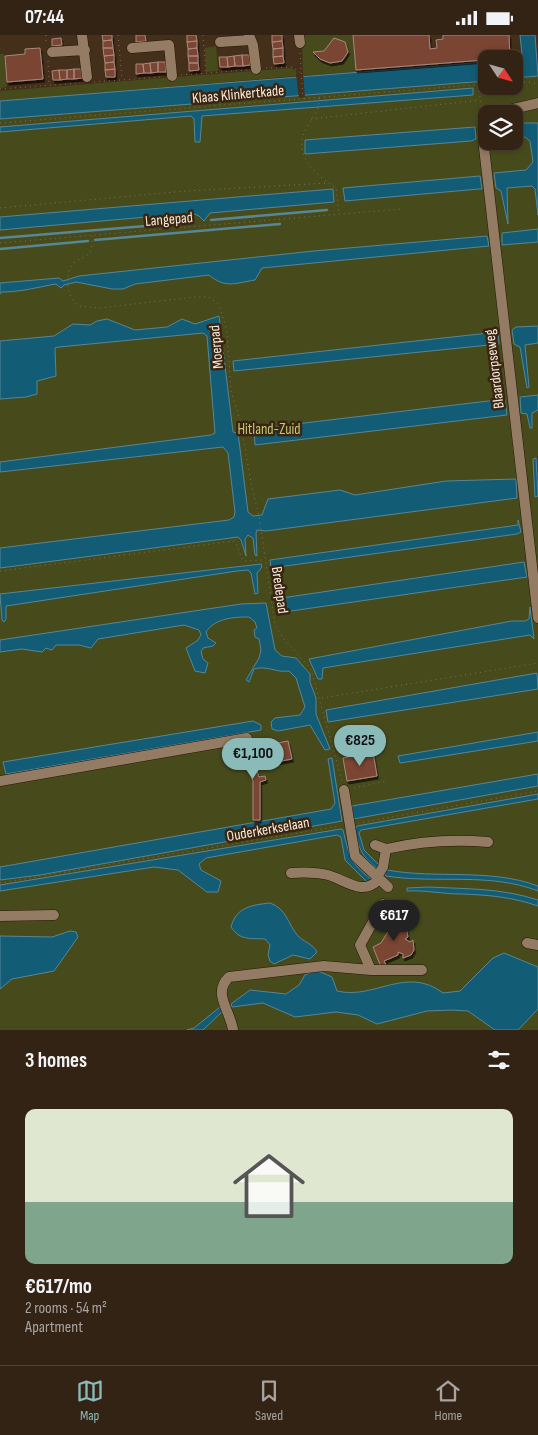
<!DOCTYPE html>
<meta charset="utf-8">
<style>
body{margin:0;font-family:"Sofia Sans Condensed",sans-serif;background:#3e2f22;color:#f1f3f6;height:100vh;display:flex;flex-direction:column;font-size:19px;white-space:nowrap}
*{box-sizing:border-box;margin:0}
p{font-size:16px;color:#a9a4a0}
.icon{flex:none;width:28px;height:28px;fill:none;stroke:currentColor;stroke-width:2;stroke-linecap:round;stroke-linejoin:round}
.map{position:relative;height:995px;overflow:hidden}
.details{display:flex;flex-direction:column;background:#332314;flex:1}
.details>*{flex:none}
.needle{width:32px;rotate:126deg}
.tools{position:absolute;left:478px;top:15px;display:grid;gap:10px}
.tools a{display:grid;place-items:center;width:45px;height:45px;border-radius:10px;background:#332314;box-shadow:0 2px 8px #0003,0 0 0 1px #4e4034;font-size:25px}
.price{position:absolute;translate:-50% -42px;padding:0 11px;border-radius:18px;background:#8bbbb9;color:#111;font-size:16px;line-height:32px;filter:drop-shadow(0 1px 2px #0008)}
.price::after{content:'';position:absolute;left:50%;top:30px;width:15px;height:11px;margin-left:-8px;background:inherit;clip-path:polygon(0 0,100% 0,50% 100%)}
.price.selected{background:#222;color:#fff}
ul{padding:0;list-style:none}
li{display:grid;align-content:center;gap:10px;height:265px;padding:0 25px}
li span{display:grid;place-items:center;height:155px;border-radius:10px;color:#555}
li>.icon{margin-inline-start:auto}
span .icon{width:90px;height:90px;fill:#fffc;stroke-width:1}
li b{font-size:21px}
h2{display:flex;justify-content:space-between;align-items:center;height:60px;padding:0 25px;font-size:21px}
.status{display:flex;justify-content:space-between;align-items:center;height:35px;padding:0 25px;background:#332314;direction:ltr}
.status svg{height:14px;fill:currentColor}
.menu{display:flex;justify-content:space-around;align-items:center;height:70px;border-top:1px solid #4e4034;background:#332314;font-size:14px;color:#a9a4a0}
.menu a{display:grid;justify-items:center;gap:2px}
.menu .selected{color:#8bbbb9}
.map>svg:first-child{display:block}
.green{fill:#474b1c;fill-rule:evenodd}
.water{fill:#135c76;stroke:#578695}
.pier{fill:#442f1a}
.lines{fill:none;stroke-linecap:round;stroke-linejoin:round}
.stream{stroke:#578695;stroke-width:2.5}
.building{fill:#7a4433;stroke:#aa887d;filter:url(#shadow)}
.minor-casing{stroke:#291603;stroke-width:11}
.path{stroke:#806d5b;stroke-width:1;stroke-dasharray:1 4;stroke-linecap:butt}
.minor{stroke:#947b64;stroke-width:10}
.labels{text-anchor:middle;stroke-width:5;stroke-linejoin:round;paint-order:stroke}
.street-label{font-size:15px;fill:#f7e9dc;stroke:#392510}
.park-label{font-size:15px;fill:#c2ca74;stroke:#392510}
</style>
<div class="status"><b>07:44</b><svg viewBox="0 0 49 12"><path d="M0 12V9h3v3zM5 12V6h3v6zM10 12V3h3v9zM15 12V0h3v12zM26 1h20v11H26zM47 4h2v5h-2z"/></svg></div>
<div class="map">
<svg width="538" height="995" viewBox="0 0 538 995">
<defs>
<filter id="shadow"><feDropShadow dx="1.5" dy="3" stdDeviation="0" flood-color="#0009"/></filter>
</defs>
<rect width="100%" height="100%" fill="#442f1a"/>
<path class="green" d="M 302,0 L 353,0 L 356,37 L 303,41 Z
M 216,11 L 218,36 L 206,37 L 205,13 Z
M 0,19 L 4,19 L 7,52 L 0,53 Z
M 291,33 L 296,36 L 297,41 L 0,66 L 0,56 Z
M 538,36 L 538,995 L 0,995 L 0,79 L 486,41 L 486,51 L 514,51 L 514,38 ZM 486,79 L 514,79 L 514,106 L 486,106 Z"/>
<path class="water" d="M 520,0 L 535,0 L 538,41 L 514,43 L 514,25 L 522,20 Z
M 486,27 L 486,46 L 0,84 L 0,66 Z
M 514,50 L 519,51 L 519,57 L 484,59 L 484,52 Z
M 473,53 L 473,60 L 202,81 L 200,107 L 195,107 L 194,84 L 191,81 L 0,97 L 0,92 Z
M 514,88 L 538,88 L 538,180 L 535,154 L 532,151 L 507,153 L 508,189 L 501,156 L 496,153 L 494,138 L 526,135 L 533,127 L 530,106 L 525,102 L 514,103 Z
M 475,92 L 476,104 L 471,106 L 305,119 L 305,105 Z
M 480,141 L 482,154 L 479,154 L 345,166 L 343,153 Z
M 333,154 L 334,167 L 210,178 L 204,186 L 199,181 L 192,178 L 0,195 L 0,182 Z
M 538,194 L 538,207 L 502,210 L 502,198 Z
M 487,201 L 489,211 L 262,233 L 255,245 C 235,248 226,254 209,240 L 135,249 L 123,254 L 112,254 L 76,247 L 64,250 L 61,253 L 56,249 C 38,252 21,257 2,257 L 0,259 L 0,248 L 59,243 L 63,246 L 79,241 L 314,216 Z
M 219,281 L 233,397 L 238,398 L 248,477 L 253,481 L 262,480 L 268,464 L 340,455 L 355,460 L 446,446 L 516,444 L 517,463 L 266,496 L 257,495 L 256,498 L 257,521 L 255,520 L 253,503 L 248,500 L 245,504 L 246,521 L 241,505 L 238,502 L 0,533 L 0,513 L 229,485 L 234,482 L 235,477 L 228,418 L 223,412 L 0,437 L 0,427 L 211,400 L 215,398 L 207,301 L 203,298 L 59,312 L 55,313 L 56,341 L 37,346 L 37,359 L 26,362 L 0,364 L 0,306 L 54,301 L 73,289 L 90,290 L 97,286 L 107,284 L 135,295 L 167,292 L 182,284 L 195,289 Z
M 538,291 L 538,308 L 525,310 L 529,352 L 527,353 L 520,312 L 514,309 L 512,295 L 516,292 Z
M 498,297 L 499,309 L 234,336 L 233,326 Z
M 538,360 L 538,375 L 532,378 L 532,393 L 530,393 L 527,379 L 521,378 L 520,362 Z
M 505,364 L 507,380 L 255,410 L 254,394 Z
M 536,423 L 538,461 L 535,462 L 533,424 Z
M 518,485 L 521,497 L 517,499 L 271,533 L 270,525 L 518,490 Z
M 524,527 L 527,542 L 277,578 L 275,564 Z
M 261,529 L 262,532 L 257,538 L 258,558 L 255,559 L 251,538 L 248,535 L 237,536 L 6,571 L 6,584 L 4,587 L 2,585 L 0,559 Z
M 266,568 L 275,615 L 282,621 L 296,623 L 310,639 L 310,647 L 316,663 L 316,679 L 330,714 L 325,715 L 310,690 L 278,696 L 272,694 L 271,687 L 275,683 L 300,680 L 305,672 L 296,643 L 289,636 C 277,638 266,630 254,634 L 249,647 L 246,645 L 259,623 L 261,615 L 259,604 L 255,602 L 254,595 L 257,593 L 255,587 L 249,582 C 234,582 215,583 206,597 L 208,603 L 216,608 L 213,611 L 203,613 L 201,617 L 203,624 L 208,628 L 205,638 L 195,636 L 186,613 L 198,605 L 201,600 L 199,595 L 184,590 L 98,604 L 91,613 L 79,610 L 56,610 L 52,615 L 46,613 L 42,617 L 22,614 L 0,617 L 0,605 L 241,569 Z
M 530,572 L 534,604 L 530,600 L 323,633 L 322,644 L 318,644 L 309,624 L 512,586 L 525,586 L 529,584 Z
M 537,638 L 538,654 L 328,687 L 326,675 Z
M 253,686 L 261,690 L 261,695 L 6,739 L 3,727 Z
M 538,697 L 538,706 L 400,728 L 398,721 Z
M 332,723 L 342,786 L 40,840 L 0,845 L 0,832 L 331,774 L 335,768 L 328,724 Z
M 538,739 L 538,751 L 353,784 L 352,771 Z
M 538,759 L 538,764 L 361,795 L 359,798 L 364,815 L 380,831 L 378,834 C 362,823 358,812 355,794 L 357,791 Z
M 341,794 L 343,795 C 349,820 350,828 371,844 L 369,849 L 345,825 L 341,802 L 337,800 L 206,823 L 199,829 L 201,835 L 221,846 L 218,857 L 207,857 L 178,835 L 154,832 L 0,856 L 0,850 Z
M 387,835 C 436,844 490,833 538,851 L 538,856 C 490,837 436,849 386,841 L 384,838 Z
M 429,852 C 466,854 502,853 538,865 L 538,871 C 512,862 489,860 461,859 C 443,859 426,855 407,856 L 407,853 Z
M 270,868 C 287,874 287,888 298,901 C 304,907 313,909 317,917 L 310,924 L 293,920 L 274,929 L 270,926 L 268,920 L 270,910 L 265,904 C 251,903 240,906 231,892 C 236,872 252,870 270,868 Z
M 70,896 L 76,897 L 78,902 L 54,936 L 12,944 L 0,954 L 0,901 L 52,902 Z
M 504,918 L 538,932 L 538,974 L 518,995 L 495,995 L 468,976 L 452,975 L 427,976 L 377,989 L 358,980 L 336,977 L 295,982 L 263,968 L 232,972 L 231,969 L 250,955 L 286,959 L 299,950 L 305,940 L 316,935 L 332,942 L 337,956 C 375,965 406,930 443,958 L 460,956 L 493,923 Z
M 220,972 L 223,976 L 203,995 L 187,995 L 194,993 Z"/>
<path class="pier" d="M 303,38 L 305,62 L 299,63 L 296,39 Z"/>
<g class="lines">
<path class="stream" d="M 211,185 L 327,175
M 0,203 L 194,187
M 95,205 L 280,189
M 0,214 L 88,206"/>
</g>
<path class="building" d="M 102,0 L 112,0 L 112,5 L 103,6 Z
M 136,0 L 145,0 L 146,6 L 136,7 Z
M 187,0 L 196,0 L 197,6 L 187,7 Z
M 272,0 L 282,0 L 282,6 L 272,7 Z
M 353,0 L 429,0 L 430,14 L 437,13 L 436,5 L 443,4 L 443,0 L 509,0 L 510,23 L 356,35 Z
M 61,3 L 62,10 L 52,11 L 52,4 Z
M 334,3 L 345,7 L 348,17 L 342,26 L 330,28 L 320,24 L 313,17 L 324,16 Z
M 112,5 L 113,13 L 103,13 L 103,6 Z
M 197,6 L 197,13 L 188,14 L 187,7 Z
M 282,6 L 283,13 L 273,14 L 272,7 Z
M 40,13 L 43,44 L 7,47 L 5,21 L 25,19 L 25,14 Z
M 103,13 L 113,13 L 114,20 L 104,21 Z
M 197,13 L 198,21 L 188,21 L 188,14 Z
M 283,13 L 283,21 L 273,22 L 273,14 Z
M 114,20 L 114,27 L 105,28 L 104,21 Z
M 242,20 L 243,31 L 235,31 L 234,21 Z
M 242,20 L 249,20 L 250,30 L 243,31 Z
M 188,21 L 198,21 L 198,28 L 189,28 Z
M 234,21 L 235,31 L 228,32 L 227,22 Z
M 283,21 L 284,28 L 274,29 L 273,22 Z
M 219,22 L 227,22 L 228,32 L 220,32 Z
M 114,27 L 115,34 L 105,35 L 105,28 Z
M 158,27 L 165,27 L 166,37 L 158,37 Z
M 158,27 L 158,37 L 151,38 L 150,28 Z
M 150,28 L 151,38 L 144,38 L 143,29 Z
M 189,28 L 198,28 L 199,35 L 189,36 Z
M 136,29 L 143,29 L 144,38 L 136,39 Z
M 74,34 L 81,34 L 82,43 L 74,44 Z
M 74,34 L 74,44 L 67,44 L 67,35 Z
M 115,34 L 115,42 L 106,42 L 105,35 Z
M 59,35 L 67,35 L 67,44 L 60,45 Z
M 59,35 L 60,45 L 53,45 L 52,36 Z
M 369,694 L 371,704 L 344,709 L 342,698 Z
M 246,706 L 259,742 L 265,741 L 266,745 L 260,747 L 260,785 L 253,785 L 253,746 L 239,709 Z
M 288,706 L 292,724 L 276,727 L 273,709 Z
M 373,717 L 377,741 L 347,746 L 343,723 Z
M 404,882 L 408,902 L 405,904 L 410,907 L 413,905 L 414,915 L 411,920 L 403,923 L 403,919 L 398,917 L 398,920 L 384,926 L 386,930 L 381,932 L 373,912 L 381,908 L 389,895 L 387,886 Z"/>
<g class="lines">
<g class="minor-casing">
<path id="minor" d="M 82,0 L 87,42
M 249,0 L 253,10 L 256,34
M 299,0 L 300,8
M 220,7 L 251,5
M 132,13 L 169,10 L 172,41
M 52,17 L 85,15
M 492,79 L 538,68
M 486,83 L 482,95 L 538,583
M 0,746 L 247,703
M 344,755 L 355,821 L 388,852
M 375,810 L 386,814 L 383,832 L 377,842
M 386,814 C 421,806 453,804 488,807
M 291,838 C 304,837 315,837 328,840 C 346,845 363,862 379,844
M 383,869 L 360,910 L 371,935 L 422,935
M 0,881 L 54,880
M 527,908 L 538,910
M 233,995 C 230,975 212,958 229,942 L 324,931 L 371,935"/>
</g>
<path class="path" d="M 46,0 L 46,9
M 118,0 L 122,44
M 203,0 L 206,38
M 300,18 L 303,64
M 48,26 L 49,49
M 266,33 L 292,32 L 301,38
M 181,40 L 247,35
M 94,47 L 162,42
M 514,48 L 528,47 L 538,49
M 478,51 L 482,73
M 0,54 L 80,48
M 319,63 C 320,76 314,80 308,90 C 290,118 314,139 336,153 L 339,179
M 311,84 L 480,65
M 0,88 L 486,49
M 0,173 L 186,156 L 328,148
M 92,201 C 92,206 93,212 90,217 C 87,223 78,223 74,228 C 63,239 67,263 79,271 L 98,273 L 196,262 L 209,262 L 219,270 L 227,296 L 231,356 L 240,385 L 252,453 L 259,481 L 275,590 L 283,603 L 311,634 L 342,746
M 0,208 L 401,174
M 0,536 L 234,506 C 240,512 238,520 244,526 L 264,525
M 322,663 L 538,628
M 354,753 L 387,746
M 358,788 L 538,756
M 0,848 L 340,791"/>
<use href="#minor" class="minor"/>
</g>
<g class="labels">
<g class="street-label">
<text transform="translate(238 59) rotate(-5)" y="5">Klaas Klinkertkade</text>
<text transform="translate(169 184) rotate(-5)" y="5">Langepad</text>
<text transform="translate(216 312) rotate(-95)" y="5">Moerpad</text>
<text transform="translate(494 334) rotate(-97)" y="5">Blaardorpseweg</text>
<text transform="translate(280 555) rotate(82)" y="5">Bredepad</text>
<text transform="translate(268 794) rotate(-10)" y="5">Ouderkerkselaan</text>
</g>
<g class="park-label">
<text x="269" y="399">Hitland-Zuid</text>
</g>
</g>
</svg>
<div class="tools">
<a><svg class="needle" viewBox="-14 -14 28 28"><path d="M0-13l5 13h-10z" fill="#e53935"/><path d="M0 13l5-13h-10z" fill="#a9a4a0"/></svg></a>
<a><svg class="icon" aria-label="layers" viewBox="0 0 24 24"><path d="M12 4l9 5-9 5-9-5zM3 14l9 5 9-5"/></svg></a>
</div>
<b class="price" style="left:360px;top:732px">€825</b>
<b class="price" style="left:253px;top:745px">€1,100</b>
<b class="price selected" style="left:394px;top:907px">€617</b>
</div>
<section class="details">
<h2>3 homes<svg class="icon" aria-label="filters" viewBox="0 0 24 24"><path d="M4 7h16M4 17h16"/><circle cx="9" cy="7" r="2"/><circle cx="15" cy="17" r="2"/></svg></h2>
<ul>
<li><span style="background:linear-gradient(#dfe7d0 60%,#7fa58c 0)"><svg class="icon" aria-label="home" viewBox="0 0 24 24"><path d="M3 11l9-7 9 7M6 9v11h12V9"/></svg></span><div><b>€617/mo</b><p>2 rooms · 54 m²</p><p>Apartment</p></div></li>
</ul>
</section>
<nav class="menu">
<a class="selected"><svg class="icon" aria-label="map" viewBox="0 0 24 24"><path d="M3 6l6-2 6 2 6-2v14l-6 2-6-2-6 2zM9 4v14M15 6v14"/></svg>Map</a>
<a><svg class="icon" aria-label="saved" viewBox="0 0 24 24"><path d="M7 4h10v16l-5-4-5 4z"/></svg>Saved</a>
<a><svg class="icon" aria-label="home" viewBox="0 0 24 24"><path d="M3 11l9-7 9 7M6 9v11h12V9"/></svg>Home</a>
</nav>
